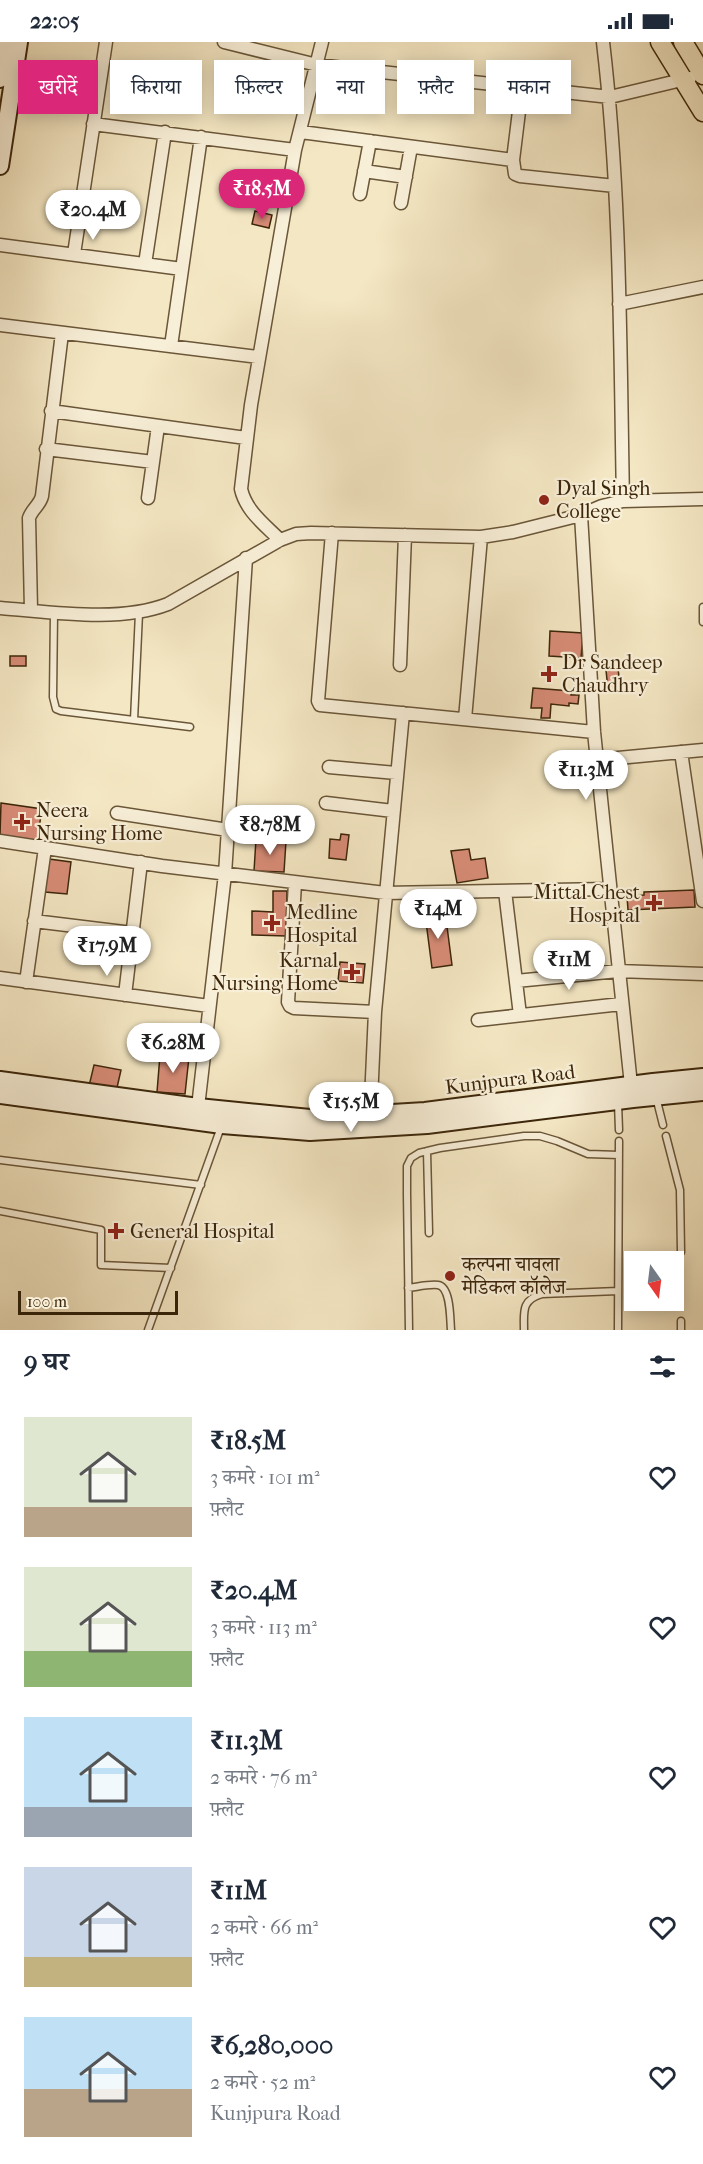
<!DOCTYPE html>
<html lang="hi">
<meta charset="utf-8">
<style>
body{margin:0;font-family:"IM FELL French Canon","Noto Serif Devanagari",serif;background:#f6f6f7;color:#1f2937;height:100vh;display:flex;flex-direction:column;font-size:22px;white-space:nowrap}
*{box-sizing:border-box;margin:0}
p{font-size:20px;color:#747a83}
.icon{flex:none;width:33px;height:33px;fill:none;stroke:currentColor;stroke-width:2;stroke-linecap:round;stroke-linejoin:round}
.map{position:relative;height:1288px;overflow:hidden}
.drawer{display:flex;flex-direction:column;background:#fff;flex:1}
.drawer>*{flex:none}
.top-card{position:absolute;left:18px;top:18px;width:668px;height:54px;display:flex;gap:12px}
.needle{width:39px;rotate:166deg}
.fabs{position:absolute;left:624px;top:1209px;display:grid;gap:12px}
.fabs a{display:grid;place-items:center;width:60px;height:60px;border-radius:0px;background:#fff;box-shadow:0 3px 15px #0003;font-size:30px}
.scale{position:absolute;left:18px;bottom:15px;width:160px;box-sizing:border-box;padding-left:6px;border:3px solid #3c260a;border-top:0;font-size:16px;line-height:21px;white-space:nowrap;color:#3c260a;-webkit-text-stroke:4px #f8efd8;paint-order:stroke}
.price{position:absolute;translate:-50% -51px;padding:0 14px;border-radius:21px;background:#fff;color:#222;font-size:20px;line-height:39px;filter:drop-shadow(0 2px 3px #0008)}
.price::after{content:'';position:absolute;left:50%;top:36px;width:18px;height:14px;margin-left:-9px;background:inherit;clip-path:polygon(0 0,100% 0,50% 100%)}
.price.active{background:#db2777;color:#fff}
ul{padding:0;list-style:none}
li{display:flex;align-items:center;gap:18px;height:150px;padding:0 24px}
li span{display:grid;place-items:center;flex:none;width:168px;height:120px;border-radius:0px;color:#555}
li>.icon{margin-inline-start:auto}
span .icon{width:72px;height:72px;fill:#fffc;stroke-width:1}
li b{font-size:26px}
h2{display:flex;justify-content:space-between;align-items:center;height:72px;padding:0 24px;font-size:26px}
.chip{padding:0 21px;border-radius:0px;background:#fff;box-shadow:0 3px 15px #0003;font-size:21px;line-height:54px}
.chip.active{background:#db2777;color:#fff}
.status{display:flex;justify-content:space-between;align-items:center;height:42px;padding:0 30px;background:#fff;direction:ltr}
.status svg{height:16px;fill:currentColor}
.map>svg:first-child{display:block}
.building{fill:#d88c77;stroke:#3c260a;stroke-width:1.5}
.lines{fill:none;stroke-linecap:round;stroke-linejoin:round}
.lane-casing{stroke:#6a5638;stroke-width:9}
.street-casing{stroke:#6a5638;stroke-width:15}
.secondary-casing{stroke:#3c260a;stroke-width:20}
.primary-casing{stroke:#3c260a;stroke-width:21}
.lane{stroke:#f8efd8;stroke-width:6}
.street{stroke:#f8efd8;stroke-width:12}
.secondary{stroke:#f8efd8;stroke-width:16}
.primary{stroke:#f4e7c3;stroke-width:18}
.poi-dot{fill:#8f2418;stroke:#f8efd8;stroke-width:2}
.labels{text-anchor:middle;stroke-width:4.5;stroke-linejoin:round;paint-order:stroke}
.poi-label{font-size:20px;fill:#3c260a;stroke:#f8efd8;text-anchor:start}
.street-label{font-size:20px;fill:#3c260a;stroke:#f8efd8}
</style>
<div class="status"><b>22:05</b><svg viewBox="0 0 49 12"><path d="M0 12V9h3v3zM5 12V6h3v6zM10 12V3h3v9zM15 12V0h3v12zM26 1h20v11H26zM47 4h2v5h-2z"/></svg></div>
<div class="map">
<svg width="703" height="1288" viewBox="0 0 703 1288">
<rect width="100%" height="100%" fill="#f4e7c3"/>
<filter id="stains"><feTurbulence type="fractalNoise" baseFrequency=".00333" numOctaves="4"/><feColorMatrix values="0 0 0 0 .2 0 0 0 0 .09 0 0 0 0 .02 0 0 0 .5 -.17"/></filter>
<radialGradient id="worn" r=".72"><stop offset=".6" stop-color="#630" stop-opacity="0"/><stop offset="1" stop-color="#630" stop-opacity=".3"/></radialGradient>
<path class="building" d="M 255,169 L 272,173 L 269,186 L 252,182 Z
M 550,589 L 583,591 L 581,616 L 549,614 Z
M 10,614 L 26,614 L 26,624 L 10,624 Z
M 617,617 L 619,635 L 615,635 L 617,647 L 608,648 L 605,618 Z
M 533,646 L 571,649 L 571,653 L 579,653 L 578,662 L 569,661 L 569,664 L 551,662 L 550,676 L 541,676 L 542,666 L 531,666 Z
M 1,761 L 42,767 L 37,799 L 0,793 Z
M 341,792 L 349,793 L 346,818 L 329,816 L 330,797 L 340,798 Z
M 256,797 L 286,799 L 284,830 L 254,829 Z
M 469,807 L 471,818 L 485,816 L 488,836 L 457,841 L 451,809 Z
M 49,817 L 71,820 L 67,852 L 45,850 Z
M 694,848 L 695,865 L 628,868 L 627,854 L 644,853 L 644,850 Z
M 273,849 L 287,849 L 286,894 L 252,893 L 252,869 L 273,870 Z
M 445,869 L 452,923 L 432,926 L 425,872 Z
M 340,920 L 365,922 L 363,941 L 338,939 Z
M 160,1013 L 189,1015 L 185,1052 L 157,1050 Z
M 94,1023 L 121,1028 L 116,1050 L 89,1044 Z"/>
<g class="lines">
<g class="lane-casing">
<path id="lane" d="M 703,565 L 703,580
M 54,570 L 53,655 L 56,667 L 61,669 L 190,685
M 134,678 L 139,571
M 656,1055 L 663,1083
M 618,1061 L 619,1088
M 666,1094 L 680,1148 L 681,1210
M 427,1109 L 429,1191
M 0,1118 L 201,1143
M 0,1169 L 101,1188 L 101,1223 L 171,1226
M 408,1246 C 417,1245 428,1242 438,1243 C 451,1245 450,1277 451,1288
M 681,1279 L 681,1288
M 148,1288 L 221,1085
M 409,1288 L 407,1152 L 407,1124 L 411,1116 L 419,1111 L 440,1106 L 524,1094 L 540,1094 L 557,1099 L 588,1112 L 619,1113
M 524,1288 C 524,1270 521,1258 542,1252 L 618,1249
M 618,1288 L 619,1099"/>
</g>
<g class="street-casing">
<path id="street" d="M 224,0 L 317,23 L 610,55 L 690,36
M 603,0 C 621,152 620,306 623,459
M 522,45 L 513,118 L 515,132 L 520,134 L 615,144
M 93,82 L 295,108
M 301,90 L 513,118
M 364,129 L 406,135
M 360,152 L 370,99
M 401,161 L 411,105
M 0,203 L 182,227
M 74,212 L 106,0
M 145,222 L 165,90
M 619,262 L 703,245
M 0,283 L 258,315
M 171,304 L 201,95
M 51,369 L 246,396
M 46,407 L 153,420
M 148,456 L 158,384
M 581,473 L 594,690 L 631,1043
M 332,491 L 318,659 L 320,663 L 594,690
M 280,498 C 264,482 246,469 241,447 L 251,363 L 295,108 L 322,0
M 0,566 C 52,570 119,581 168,562 L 280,498 L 296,492 L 311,491 L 481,495 L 513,490 L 581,473 L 602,464 L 623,459 L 703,457
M 31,568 L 29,476 C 32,467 40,463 42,454 L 62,291
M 400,623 L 405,493
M 465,677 L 481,495
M 681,710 L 703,859
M 597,718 L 703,708
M 329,725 L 396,731
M 326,761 L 393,769
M 117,771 L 228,788
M 0,799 L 162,824 L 385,851 L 609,847
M 295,841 L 288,960 L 290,964 L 294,966 L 375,970
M 505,849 L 520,973
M 34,879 L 132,891
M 0,936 L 209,964
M 516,939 L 618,929 L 703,932
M 26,940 L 45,806
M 125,953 L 141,820
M 478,978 L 621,962
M 198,1065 L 225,832 L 246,516
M 370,1080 L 375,970 L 403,671"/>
</g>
<g class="secondary-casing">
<path id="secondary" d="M 0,37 L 5,0
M 0,124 L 19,0
M 0,1038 L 198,1065 L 310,1076 L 425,1069 L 653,1040 L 703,1035
M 0,1053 L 222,1083 L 310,1090 L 427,1083 L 633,1057 L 703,1050"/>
</g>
<g class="primary-casing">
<path id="primary" d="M 660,0 L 703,70
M 683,0 L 703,33"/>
</g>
<use href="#lane" class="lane"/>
<use href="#street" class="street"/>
<use href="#secondary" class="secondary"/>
<use href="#primary" class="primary"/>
</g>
<g class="poi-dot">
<circle cx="544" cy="458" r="6"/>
<path d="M546 623h6v6h6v6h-6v6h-6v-6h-6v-6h6z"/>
<path d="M19 771h6v6h6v6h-6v6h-6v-6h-6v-6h6z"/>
<path d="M651 852h6v6h6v6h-6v6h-6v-6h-6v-6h6z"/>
<path d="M269 872h6v6h6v6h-6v6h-6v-6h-6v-6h6z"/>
<path d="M349 921h6v6h6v6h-6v6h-6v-6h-6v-6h6z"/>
<path d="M113 1180h6v6h6v6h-6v6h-6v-6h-6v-6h6z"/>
<circle cx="450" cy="1234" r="6"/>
</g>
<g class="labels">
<g class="poi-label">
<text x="556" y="453">Dyal Singh<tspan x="556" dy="23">College</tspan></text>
<text x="562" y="627">Dr Sandeep<tspan x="562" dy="23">Chaudhry</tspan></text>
<text x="36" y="775">Neera<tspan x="36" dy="23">Nursing Home</tspan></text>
<text x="640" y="857" text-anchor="end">Mittal Chest<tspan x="640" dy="23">Hospital</tspan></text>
<text x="286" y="877">Medline<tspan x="286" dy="23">Hospital</tspan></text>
<text x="338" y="925" text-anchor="end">Karnal<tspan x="338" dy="23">Nursing Home</tspan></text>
<text x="130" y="1196">General Hospital</text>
<text x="462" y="1229">कल्पना चावला<tspan x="462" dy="23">मेडिकल कॉलेज</tspan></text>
</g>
<g class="street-label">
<text transform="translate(510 1037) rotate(-7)" y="7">Kunjpura Road</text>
</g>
</g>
<rect width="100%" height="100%" filter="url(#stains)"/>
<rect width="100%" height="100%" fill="url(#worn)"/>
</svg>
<div class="fabs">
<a><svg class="needle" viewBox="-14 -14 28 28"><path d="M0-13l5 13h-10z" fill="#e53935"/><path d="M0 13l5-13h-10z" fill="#747a83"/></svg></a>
</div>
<div class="scale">100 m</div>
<b class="price active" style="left:262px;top:178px">₹18.5M</b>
<b class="price" style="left:93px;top:199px">₹20.4M</b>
<b class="price" style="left:586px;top:759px">₹11.3M</b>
<b class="price" style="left:270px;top:814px">₹8.78M</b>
<b class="price" style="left:438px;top:898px">₹14M</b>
<b class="price" style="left:107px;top:935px">₹17.9M</b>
<b class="price" style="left:569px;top:949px">₹11M</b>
<b class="price" style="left:173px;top:1032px">₹6.28M</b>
<b class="price" style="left:351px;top:1091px">₹15.5M</b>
<div class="top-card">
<a class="chip active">खरीदें</a>
<a class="chip">किराया</a>
<a class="chip">फ़िल्टर</a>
<a class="chip">नया</a>
<a class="chip">फ़्लैट</a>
<a class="chip">मकान</a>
</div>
</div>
<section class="drawer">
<h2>9 घर<svg class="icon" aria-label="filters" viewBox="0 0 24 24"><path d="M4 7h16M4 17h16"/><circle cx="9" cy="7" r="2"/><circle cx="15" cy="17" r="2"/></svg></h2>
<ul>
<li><span style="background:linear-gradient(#dfe7d0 75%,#b9a48a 0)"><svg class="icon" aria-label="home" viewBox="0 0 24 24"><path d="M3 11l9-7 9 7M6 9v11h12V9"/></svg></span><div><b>₹18.5M</b><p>3 कमरे · 101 m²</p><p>फ़्लैट</p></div><svg class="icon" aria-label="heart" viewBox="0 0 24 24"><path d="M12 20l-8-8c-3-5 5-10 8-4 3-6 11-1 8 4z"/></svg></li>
<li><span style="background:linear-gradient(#dfe7d0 70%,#8fb573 0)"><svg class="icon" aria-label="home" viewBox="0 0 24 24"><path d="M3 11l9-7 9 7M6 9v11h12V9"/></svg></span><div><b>₹20.4M</b><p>3 कमरे · 113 m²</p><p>फ़्लैट</p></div><svg class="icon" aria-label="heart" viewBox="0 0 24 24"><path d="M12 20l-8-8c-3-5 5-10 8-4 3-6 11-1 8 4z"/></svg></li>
<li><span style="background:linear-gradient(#bfe0f5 75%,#9aa5b1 0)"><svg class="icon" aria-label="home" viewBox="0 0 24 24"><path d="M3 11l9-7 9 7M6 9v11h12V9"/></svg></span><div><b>₹11.3M</b><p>2 कमरे · 76 m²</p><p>फ़्लैट</p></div><svg class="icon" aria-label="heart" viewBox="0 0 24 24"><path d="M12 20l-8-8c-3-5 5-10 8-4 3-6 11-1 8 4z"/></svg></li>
<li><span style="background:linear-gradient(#c9d6e8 75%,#c2b280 0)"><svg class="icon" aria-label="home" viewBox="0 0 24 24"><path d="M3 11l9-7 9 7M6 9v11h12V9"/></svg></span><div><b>₹11M</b><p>2 कमरे · 66 m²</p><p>फ़्लैट</p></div><svg class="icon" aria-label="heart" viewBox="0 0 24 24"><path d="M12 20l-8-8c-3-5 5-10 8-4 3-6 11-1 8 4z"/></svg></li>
<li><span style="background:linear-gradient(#bfe0f5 60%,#b9a48a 0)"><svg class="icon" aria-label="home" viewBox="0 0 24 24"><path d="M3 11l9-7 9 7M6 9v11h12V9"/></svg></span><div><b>₹6,280,000</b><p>2 कमरे · 52 m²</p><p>Kunjpura Road</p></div><svg class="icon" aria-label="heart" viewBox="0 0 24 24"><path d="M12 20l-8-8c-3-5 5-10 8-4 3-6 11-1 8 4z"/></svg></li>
</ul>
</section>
